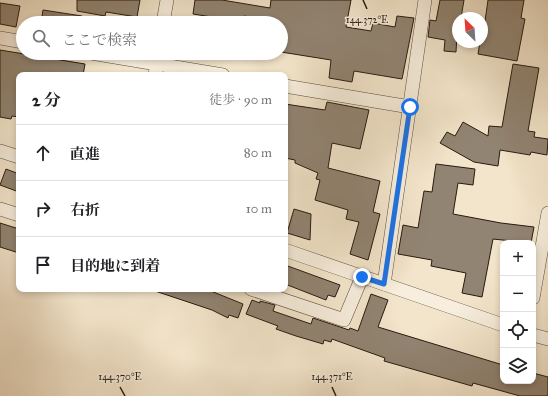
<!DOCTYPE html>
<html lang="ja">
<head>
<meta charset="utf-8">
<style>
	:root { --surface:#fff; --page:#f2f2f2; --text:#202124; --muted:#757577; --line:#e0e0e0 }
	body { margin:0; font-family:"IM FELL Great Primer","Noto Serif JP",serif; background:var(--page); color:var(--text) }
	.controls { position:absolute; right:12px; bottom:12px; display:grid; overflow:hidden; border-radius:8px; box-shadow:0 2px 6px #0003 }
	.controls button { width:36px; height:36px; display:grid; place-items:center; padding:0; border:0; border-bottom:1px solid var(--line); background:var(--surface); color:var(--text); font:20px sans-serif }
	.compass { position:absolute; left:452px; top:12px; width:36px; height:36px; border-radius:50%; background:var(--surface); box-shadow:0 2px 6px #0003; rotate:335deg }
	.stop { position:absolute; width:12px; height:12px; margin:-9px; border:3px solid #1a73e8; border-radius:50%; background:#fff }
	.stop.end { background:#1a73e8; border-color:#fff; box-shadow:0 1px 4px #0008 }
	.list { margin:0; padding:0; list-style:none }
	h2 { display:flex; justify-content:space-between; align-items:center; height:52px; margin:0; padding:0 16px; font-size:17px }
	h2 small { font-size:13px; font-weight:400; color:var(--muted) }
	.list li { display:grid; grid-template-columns:26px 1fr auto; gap:12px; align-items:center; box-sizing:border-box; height:56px; padding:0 16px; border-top:1px solid var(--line) }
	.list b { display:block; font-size:15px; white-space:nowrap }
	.list em { font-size:13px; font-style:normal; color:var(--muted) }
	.icon { flex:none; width:22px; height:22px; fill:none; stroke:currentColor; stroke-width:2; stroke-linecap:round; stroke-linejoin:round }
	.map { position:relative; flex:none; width:548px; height:396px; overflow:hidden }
	.search { position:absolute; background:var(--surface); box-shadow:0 2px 6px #0003; left:16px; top:16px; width:272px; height:44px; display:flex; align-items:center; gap:10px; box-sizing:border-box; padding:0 14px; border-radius:22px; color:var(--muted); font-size:15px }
	.panel { position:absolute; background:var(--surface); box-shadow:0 2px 6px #0003; left:16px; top:72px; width:272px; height:220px; border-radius:8px }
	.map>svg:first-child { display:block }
	.building { fill:#918472; stroke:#261b11 }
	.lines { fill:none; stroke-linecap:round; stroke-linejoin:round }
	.minor-casing { stroke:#594e40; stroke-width:14 }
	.minor { stroke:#f7eedd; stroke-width:13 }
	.route { stroke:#1a73e8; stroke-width:5 }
	.ticks { fill:none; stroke:#261b11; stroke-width:1.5 }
	.ticks-label { font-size:10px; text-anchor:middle; fill:#261b11; stroke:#f7eedd; stroke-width:3; stroke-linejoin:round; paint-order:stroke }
</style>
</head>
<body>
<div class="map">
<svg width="548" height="396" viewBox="0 0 548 396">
	<rect width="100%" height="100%" fill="#f3e5cb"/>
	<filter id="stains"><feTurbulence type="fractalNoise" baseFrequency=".005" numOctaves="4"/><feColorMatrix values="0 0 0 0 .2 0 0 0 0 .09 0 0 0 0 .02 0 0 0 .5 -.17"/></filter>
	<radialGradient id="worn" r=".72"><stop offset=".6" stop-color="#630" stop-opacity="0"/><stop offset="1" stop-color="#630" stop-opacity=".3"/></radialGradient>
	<g class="building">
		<polygon points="77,0 140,0 137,17 106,12 105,16 77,11"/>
		<polygon points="195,0 222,0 270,8 271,0 351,0 346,27 371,31 373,23 395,27 397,16 414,18 402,79 354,71 352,82 329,78 331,60 281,52 281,23 244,16 243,22 193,14"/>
		<polygon points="440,0 464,0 461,18 458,18 456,52 444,51 445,40 428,37 430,20 436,21"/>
		<polygon points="488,0 524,0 521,18 525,19 517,61 478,54 480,42 482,42"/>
		<polygon points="0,3 20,6 16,27 0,24"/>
		<polygon points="43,10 82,16 81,23 41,23"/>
		<polygon points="0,50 85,64 83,75 19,75 19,117 12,116 11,119 0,117"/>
		<polygon points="513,64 539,68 528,131 535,132 534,137 548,139 547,155 531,152 530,155 500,150 498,166 474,162 440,143 447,132 455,136 463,122 488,136 489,126 502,127"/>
		<polygon points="327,102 369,110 360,149 332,143 328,168 380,181 373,212 380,214 368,260 350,254 359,222 346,219 348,210 315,200 320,180 316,179 318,173 295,163 295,160 285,158 285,104 325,110"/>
		<polygon points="436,164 475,169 473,185 458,183 453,214 501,223 534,227 531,243 493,239 482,297 462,293 466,273 431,266 432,260 398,254 403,225 418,228 424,191 432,192"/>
		<polygon points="6,169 19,174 19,192 0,185"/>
		<polygon points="294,209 311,214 310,240 287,233"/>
		<polygon points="0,223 19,229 19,253 0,247"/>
		<polygon points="285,265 340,285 335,297 328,295 326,300 285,284"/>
		<polygon points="155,289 206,289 243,304 238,318 229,315 228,318 212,310 155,291"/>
		<polygon points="371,294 388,300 378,327 503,365 503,381 533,381 533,373 548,377 548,396 520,396 473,383 472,386 384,361 385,358 332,339 331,342 324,340 323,344 296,336 276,329 278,326 246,314 252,300 260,303 260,301 275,305 273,311 311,324 313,318 349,330 350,328 358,331"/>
	</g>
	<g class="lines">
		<g class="minor-casing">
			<g id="minor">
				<polyline points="163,23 167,0"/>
				<polyline points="0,38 23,42"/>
				<polyline points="91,53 223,75"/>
				<polyline points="155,75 159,53"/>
				<polyline points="285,86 410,107"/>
				<polyline points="0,151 19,157"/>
				<polyline points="0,209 19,215"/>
				<polyline points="285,250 503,325"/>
				<polyline points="384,284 425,0"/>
				<polyline points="251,289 344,320 362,277"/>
				<polyline points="533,298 548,213"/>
				<polyline points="533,335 548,339"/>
			</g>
		</g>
		<use href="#minor" class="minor"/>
	</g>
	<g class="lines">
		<polyline class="route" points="362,277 384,284 410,107"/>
	</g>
	<path class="ticks" d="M363 0 367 9M120 387 125 396M332 387 336 396"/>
	<g class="ticks-label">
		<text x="367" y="23">144.372°E</text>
		<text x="120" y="380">144.370°E</text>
		<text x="332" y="380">144.371°E</text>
	</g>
	<rect width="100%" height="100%" filter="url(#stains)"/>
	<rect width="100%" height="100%" fill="url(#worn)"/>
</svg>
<div class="controls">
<button>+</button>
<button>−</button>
<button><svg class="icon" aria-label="locate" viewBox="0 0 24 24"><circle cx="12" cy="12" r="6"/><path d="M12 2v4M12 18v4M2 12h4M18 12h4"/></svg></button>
<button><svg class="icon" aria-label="layers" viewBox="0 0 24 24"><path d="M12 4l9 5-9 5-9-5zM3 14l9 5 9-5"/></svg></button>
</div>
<svg class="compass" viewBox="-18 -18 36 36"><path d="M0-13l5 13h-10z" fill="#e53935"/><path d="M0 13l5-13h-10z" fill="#757577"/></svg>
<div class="stop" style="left:410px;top:107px"></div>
<div class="stop end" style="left:362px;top:277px"></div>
<div class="search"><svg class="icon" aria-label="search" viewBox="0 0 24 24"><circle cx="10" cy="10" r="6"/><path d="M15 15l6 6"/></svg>ここで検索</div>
<section class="panel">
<h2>2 分<small>徒歩 · 90 m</small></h2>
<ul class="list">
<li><svg class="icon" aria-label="ahead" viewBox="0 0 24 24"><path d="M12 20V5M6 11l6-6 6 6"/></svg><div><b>直進</b></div><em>80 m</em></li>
<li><svg class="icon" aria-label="right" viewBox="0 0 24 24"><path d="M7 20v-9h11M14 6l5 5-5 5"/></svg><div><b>右折</b></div><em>10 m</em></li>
<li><svg class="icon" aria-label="arrive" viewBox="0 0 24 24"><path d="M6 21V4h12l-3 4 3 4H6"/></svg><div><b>目的地に到着</b></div></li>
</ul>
</section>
</div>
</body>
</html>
